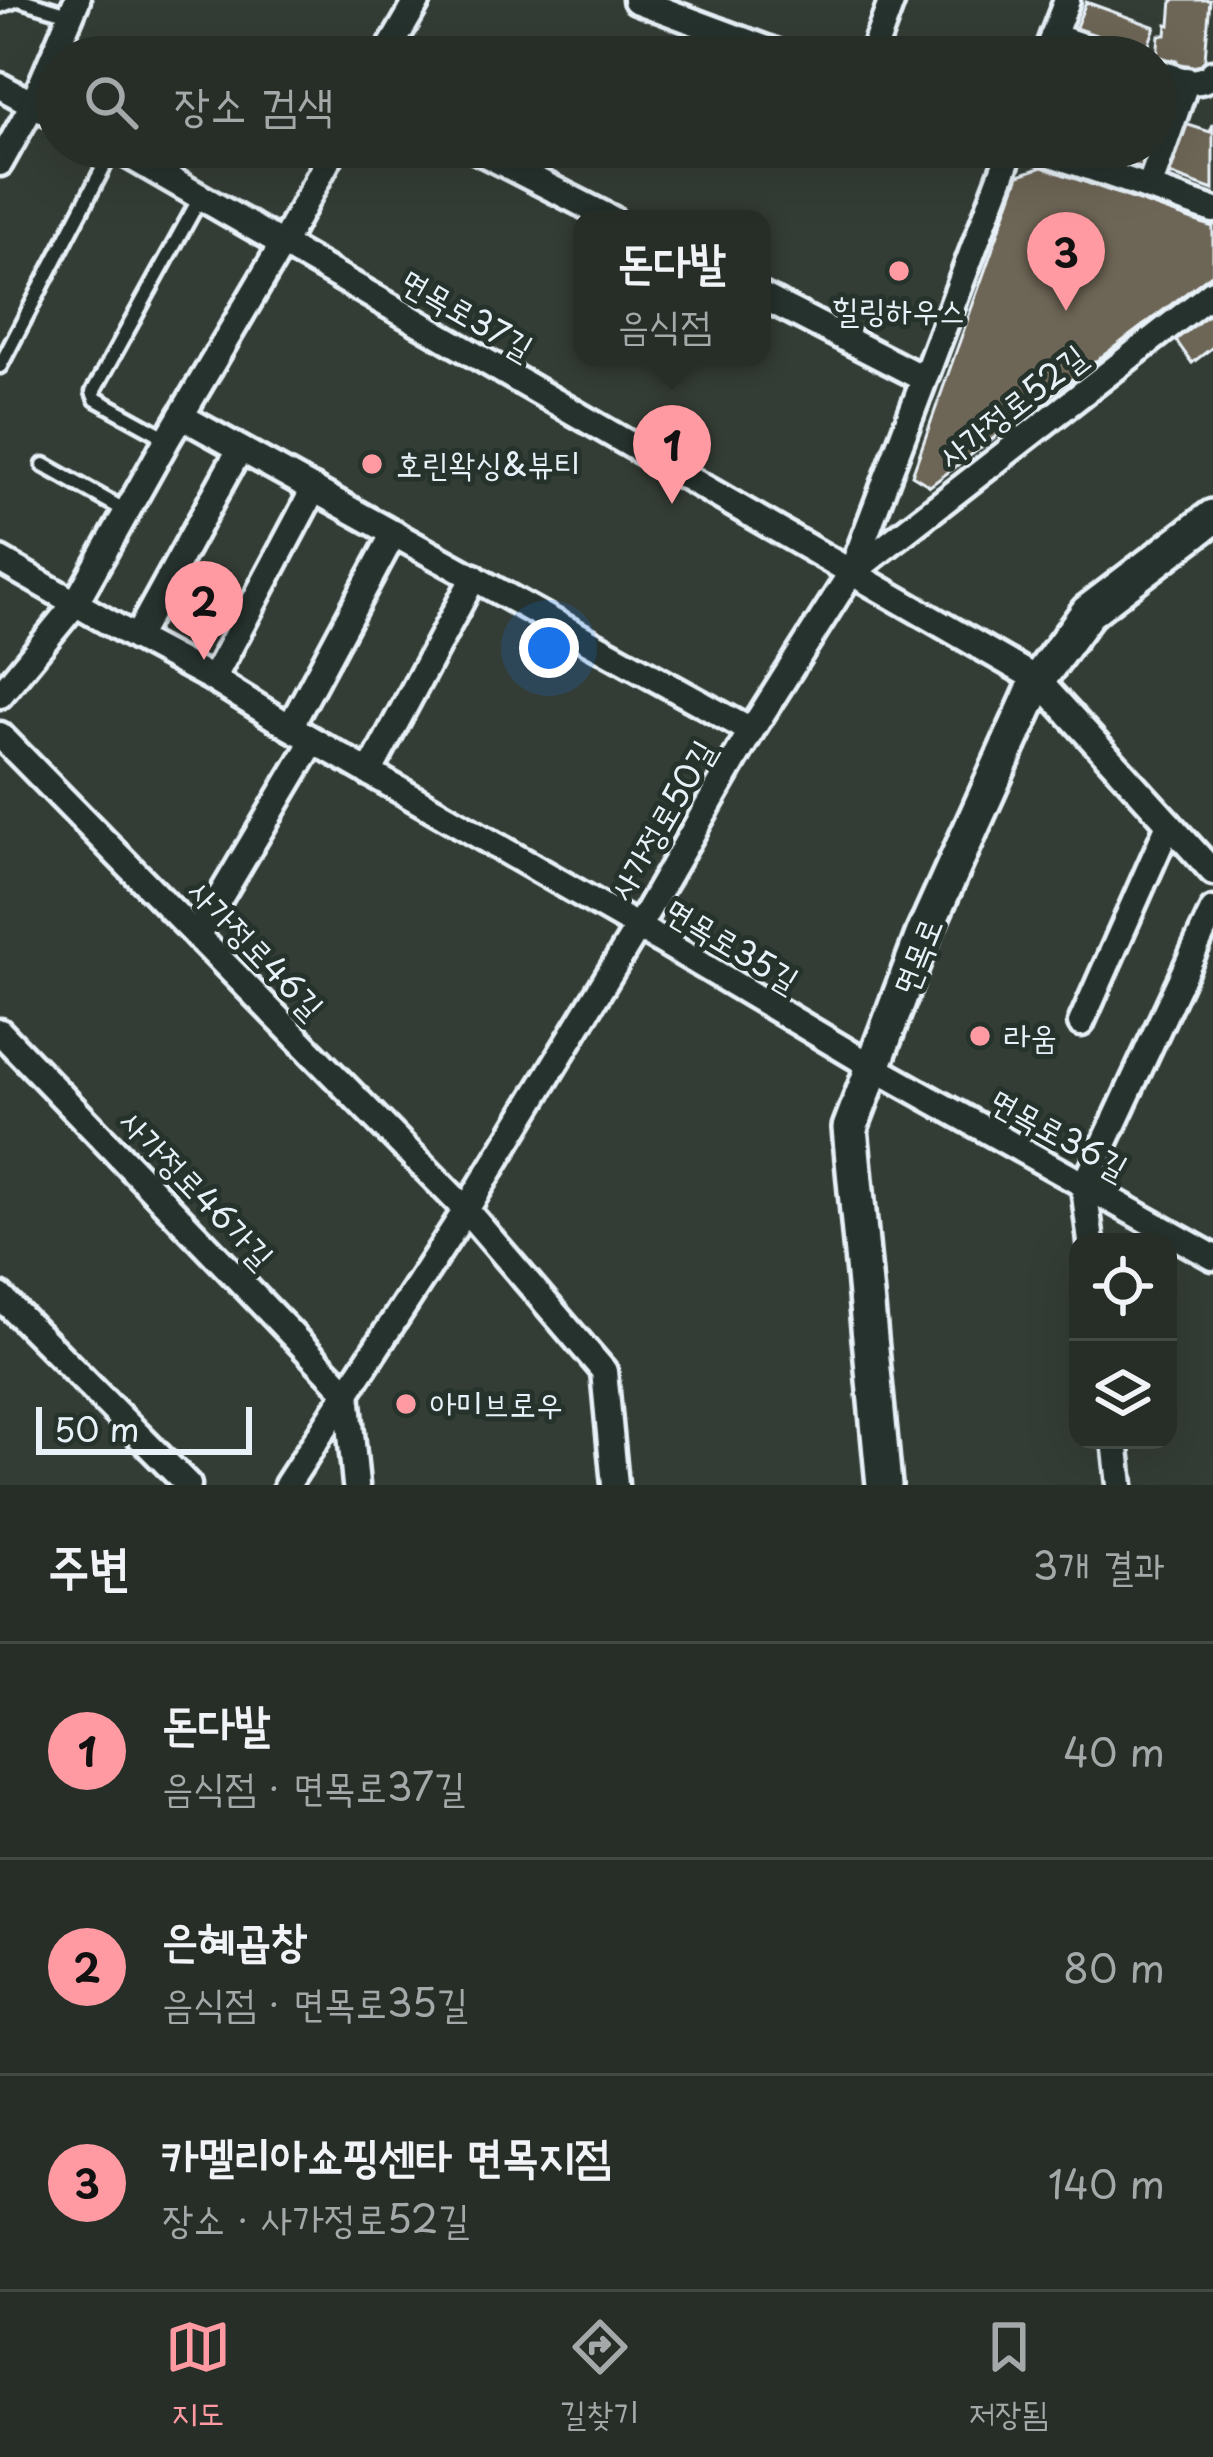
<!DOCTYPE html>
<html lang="ko">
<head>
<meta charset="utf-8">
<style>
	:root { --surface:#272e28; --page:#333a34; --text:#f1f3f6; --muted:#a4a8a8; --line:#434a45; --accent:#ff9aa2 }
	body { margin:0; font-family:"Playpen Sans","Poor Story",sans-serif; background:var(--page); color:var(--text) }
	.controls { position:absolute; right:36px; bottom:36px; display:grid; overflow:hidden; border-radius:24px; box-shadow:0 12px 48px #0002 }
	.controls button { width:108px; height:108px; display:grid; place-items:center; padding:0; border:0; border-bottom:3px solid var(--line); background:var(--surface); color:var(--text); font:60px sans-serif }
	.scale { position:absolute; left:36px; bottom:30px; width:216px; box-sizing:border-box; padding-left:12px; border:6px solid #e8f1f8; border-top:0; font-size:33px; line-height:42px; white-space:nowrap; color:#e8f1f8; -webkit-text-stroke:9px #26332d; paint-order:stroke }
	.you { position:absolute; left:549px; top:648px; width:42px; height:42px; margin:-30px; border:9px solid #fff; border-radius:50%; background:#1a73e8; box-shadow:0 0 0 18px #1a73e833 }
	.badge { display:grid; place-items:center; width:78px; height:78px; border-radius:50%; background:var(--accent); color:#111; font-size:39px; font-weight:700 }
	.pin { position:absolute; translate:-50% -99px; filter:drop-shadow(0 3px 6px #0008) }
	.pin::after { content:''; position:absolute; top:63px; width:42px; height:36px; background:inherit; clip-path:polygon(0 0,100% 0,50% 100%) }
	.popup { position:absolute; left:573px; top:210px; width:198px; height:156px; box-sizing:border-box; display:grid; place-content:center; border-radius:24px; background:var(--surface); filter:drop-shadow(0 3px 9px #0005); font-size:39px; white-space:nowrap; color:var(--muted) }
	.popup b { font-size:45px; color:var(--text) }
	.popup::after { content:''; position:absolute; left:50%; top:100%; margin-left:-24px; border:24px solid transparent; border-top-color:var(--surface) }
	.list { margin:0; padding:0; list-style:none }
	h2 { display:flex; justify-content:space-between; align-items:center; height:156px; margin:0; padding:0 48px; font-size:51px }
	h2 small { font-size:39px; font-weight:400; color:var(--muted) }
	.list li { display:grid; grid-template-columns:78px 1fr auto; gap:36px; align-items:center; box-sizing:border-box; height:216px; padding:0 48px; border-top:3px solid var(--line) }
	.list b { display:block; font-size:45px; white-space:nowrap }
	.list p { margin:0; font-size:39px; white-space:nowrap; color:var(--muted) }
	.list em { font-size:39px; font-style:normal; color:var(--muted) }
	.icon { flex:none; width:66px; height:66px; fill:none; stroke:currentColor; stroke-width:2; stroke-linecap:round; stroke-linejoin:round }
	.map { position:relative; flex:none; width:1213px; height:1485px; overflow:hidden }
	.search { position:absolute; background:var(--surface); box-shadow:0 12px 48px #0002; left:36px; right:36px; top:36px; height:132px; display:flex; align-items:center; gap:30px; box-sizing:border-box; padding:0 42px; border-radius:66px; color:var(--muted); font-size:45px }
	.sheet { height:804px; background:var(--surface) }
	nav { display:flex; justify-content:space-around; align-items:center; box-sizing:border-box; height:168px; border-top:3px solid var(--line); background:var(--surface); font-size:33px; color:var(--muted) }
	nav a { display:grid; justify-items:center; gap:6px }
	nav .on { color:var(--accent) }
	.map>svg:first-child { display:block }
	.building { fill:#6d6555; stroke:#e8f1f8; stroke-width:3 }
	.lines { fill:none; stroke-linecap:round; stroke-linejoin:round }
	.lane-casing { stroke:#e8f1f8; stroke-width:21 }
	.street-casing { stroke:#e8f1f8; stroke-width:33 }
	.secondary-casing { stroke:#e8f1f8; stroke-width:42 }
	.lane { stroke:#26332d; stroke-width:12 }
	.street { stroke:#26332d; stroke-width:24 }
	.secondary { stroke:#26332d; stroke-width:33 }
	.poi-dot { fill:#ff9aa2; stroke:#26332d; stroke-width:4.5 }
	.labels { text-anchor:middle; stroke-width:10; stroke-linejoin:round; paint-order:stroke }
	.poi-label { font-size:33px; fill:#e8f1f8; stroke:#26332d; text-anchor:start }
	.street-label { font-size:33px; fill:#e8f1f8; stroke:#26332d }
</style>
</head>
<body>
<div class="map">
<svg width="1213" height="1485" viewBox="0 0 1213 1485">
	<rect width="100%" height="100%" fill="#343d35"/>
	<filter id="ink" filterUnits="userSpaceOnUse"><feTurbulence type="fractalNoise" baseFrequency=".00833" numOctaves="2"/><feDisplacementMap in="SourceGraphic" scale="24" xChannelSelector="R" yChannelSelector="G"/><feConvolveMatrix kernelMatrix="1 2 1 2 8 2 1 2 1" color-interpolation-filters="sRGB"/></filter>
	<g filter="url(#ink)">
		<g class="building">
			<polygon points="1172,0 1210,0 1204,70 1177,67 1177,60 1157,58 1159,35 1166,35 1167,24 1170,25"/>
			<polygon points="1086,2 1155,27 1144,57 1074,32"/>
			<polygon points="1156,80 1173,87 1156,134"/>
			<polygon points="1182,123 1210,132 1213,124 1213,190 1164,172"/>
			<polygon points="1083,147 1151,147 1144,169"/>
			<polygon points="1042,167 1213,227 1213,273 930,486 912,475 1019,175"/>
			<polygon points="1213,307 1213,347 1192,363 1173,336"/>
		</g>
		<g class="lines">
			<g class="lane-casing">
				<g id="lane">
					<polyline points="22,0 72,15"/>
					<polyline points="0,6 16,0"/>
					<polyline points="0,366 114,147"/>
					<polyline points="167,438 96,399 93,392 200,198"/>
					<polyline points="44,465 126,511"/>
				</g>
			</g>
			<g class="street-casing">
				<g id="street">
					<polyline points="636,0 788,57"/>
					<polyline points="1053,36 1114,57"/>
					<polyline points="385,57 418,0"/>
					<polyline points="871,57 892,0"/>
					<polyline points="1045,57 1067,0"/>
					<path d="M1156 71C1174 77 1199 90 1213 73"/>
					<polyline points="0,86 57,117"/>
					<polyline points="114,147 1038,680 1213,872"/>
					<polyline points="471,147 612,219"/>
					<polyline points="1031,147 1213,210"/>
					<polyline points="0,163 33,104 77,0"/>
					<polyline points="1149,188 1187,80"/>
					<polyline points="762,296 924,379"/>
					<polyline points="181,416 751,731"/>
					<polyline points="0,560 136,638 213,679 290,727 638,927 873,1067 1213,1257"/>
					<polyline points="853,572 1213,292"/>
					<polyline points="136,638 240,449"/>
					<polyline points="213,679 314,489"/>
					<polyline points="0,695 75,604 168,438 282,245 335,147"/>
					<polyline points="290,727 394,533"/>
					<polyline points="0,735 466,1210 604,1371 615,1485"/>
					<polyline points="369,773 474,577"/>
					<polyline points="197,936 313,741"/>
					<polyline points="1081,1023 1169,824"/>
					<polyline points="0,1032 347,1392 356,1485"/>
					<polyline points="1091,1242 1084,1187 1213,910"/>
					<polyline points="0,1296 188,1485"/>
					<polyline points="1115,1440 1120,1485"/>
					<polyline points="287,1485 466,1210 638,927 751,731 851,573 1012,147"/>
				</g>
			</g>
			<g class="secondary-casing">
				<polyline id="secondary" points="884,1485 850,1128 923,935 1038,680 1088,612 1213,517"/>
			</g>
			<use href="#lane" class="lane"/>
			<use href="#street" class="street"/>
			<use href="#secondary" class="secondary"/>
		</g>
	</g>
	<g class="poi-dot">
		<circle cx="899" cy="271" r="12"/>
		<circle cx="372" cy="464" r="12"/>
		<circle cx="980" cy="1036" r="12"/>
		<circle cx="406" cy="1404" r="12"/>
	</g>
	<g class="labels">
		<g class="poi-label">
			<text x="899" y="322" text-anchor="middle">힐링하우스</text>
			<text x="396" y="476">호린왁싱&amp;뷰티</text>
			<text x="1004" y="1048">라움</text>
			<text x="430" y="1416">아미브로우</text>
		</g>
		<g class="street-label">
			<text transform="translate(467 314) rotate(30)" y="12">면목로37길</text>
			<text transform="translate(1012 406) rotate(-38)" y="12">사가정로52길</text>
			<text transform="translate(662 820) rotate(-60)" y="12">사가정로50길</text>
			<text transform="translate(732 945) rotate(31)" y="12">면목로35길</text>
			<text transform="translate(256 949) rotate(46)" y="12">사가정로46길</text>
			<text transform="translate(917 956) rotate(-68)" y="12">면목로</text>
			<text transform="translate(1059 1134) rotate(29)" y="12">면목로36길</text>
			<text transform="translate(197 1189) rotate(46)" y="12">사가정로46가길</text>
		</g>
	</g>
</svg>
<div class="controls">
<button><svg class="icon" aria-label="locate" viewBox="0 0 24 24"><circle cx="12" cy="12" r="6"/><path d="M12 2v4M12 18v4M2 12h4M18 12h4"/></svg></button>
<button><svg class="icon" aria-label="layers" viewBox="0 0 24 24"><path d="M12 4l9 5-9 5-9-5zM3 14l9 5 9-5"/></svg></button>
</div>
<div class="scale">50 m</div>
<div class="you"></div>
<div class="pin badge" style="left:672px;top:504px">1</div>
<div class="popup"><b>돈다발</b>음식점</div>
<div class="pin badge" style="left:204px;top:660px">2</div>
<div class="pin badge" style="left:1066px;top:311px">3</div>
<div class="search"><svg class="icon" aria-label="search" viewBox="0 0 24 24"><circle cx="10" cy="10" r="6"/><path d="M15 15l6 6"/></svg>장소 검색</div>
</div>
<section class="sheet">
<h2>주변<small>3개 결과</small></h2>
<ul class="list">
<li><span class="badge">1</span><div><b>돈다발</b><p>음식점 · 면목로37길</p></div><em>40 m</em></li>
<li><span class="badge">2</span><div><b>은혜곱창</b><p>음식점 · 면목로35길</p></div><em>80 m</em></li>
<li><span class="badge">3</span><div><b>카멜리아쇼핑센타 면목지점</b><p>장소 · 사가정로52길</p></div><em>140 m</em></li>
</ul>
</section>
<nav>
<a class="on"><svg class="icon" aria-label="map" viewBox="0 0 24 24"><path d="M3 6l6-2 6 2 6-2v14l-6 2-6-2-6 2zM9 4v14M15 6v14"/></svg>지도</a>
<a><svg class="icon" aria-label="directions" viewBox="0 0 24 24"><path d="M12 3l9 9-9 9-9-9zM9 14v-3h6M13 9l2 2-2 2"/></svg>길찾기</a>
<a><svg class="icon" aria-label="saved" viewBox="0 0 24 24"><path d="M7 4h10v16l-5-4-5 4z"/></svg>저장됨</a>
</nav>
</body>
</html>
